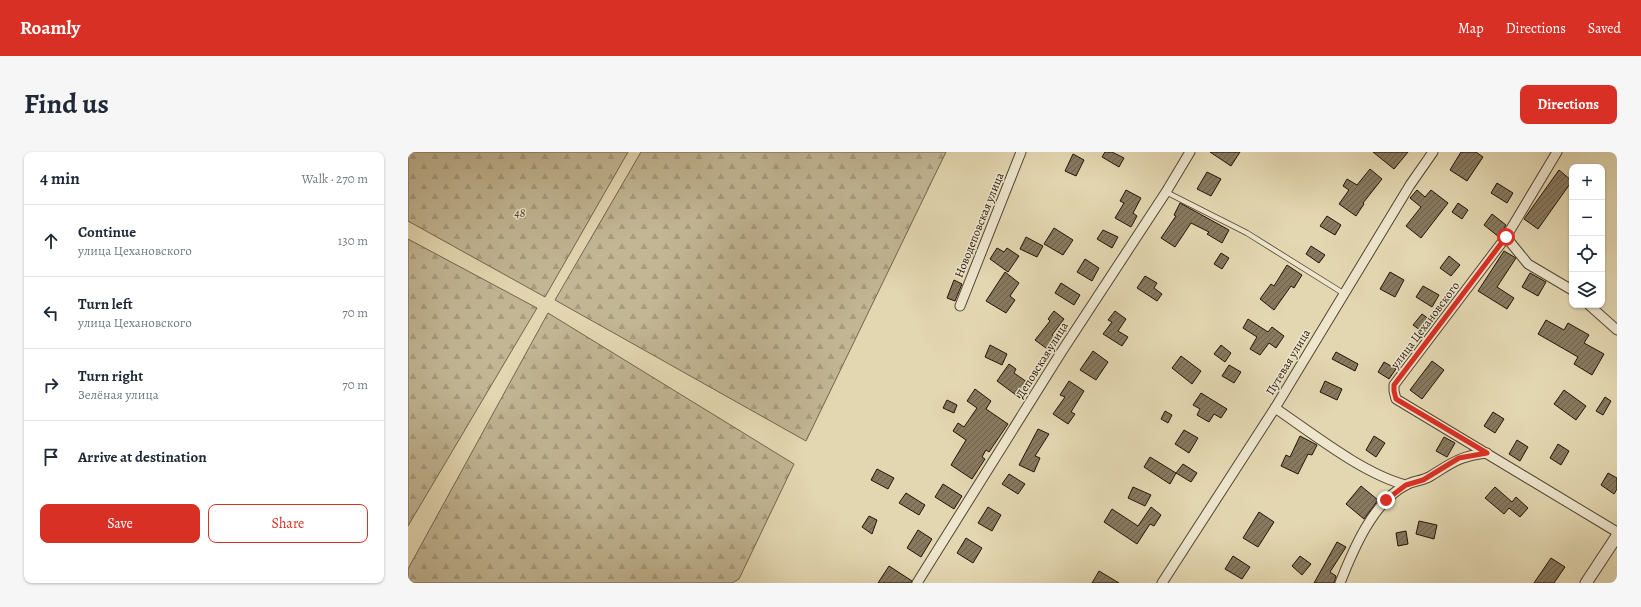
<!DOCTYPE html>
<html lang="en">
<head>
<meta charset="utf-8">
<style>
	:root { --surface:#fff; --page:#f6f6f7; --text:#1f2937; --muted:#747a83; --line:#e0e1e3; --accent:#d93025 }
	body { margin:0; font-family:Alegreya,serif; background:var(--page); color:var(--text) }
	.controls { position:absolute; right:12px; top:12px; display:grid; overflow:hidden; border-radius:8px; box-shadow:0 1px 3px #0004 }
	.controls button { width:36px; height:36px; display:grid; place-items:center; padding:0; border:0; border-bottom:1px solid var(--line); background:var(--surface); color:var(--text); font:20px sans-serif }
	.stop { position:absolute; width:12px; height:12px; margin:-9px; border:3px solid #d93025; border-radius:50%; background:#fff }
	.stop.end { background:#d93025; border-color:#fff; box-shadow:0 1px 4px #0008 }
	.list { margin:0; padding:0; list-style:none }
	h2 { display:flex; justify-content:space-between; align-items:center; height:52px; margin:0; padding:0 16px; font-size:17px }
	h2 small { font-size:13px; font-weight:400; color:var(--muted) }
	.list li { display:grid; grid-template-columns:26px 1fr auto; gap:12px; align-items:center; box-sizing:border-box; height:72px; padding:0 16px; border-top:1px solid var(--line) }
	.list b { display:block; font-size:15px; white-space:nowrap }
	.list p { margin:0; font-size:13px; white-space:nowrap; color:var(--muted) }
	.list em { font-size:13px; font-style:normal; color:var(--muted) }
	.actions { display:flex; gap:8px; padding:12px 16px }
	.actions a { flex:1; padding:9px 0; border:1px solid var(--accent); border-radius:8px; text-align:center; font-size:14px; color:var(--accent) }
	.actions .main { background:var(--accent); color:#fff }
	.icon { flex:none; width:22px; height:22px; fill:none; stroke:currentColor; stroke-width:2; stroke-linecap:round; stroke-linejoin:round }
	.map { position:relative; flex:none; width:1209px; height:431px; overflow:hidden; border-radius:8px }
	header { display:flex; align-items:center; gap:24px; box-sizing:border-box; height:56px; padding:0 20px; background:var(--accent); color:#fff }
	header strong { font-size:19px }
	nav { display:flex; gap:22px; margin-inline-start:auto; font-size:14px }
	.intro { display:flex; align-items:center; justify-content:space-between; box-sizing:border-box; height:96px; padding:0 24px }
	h1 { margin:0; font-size:28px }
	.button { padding:10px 18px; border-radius:8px; background:var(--accent); color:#fff; font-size:14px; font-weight:700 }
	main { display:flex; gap:24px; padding:0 24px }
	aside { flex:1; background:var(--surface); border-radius:8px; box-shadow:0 1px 3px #0004 }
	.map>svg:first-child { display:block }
	.forest { fill:url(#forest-firs); stroke:#72654e }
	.building { fill:url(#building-hatch); stroke:#231407 }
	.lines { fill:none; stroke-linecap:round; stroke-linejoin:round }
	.service-casing { stroke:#534532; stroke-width:6 }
	.minor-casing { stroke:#534532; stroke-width:11 }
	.tertiary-casing { stroke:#534532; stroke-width:13 }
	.service { stroke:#ede5cc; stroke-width:4.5 }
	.minor { stroke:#ede5cc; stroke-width:9 }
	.tertiary { stroke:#ede5cc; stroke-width:11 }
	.route { stroke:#d93025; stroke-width:5 }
	.labels { text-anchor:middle; stroke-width:3; stroke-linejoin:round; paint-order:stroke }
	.park-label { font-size:12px; font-style:italic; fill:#5b4d38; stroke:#ede5cc }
	.street-label { font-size:12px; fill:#231407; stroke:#ede5cc }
</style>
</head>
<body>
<header>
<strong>Roamly</strong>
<nav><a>Map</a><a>Directions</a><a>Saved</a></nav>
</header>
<div class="intro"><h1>Find us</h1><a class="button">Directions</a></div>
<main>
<aside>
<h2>4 min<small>Walk · 270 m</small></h2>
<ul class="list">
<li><svg class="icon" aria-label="ahead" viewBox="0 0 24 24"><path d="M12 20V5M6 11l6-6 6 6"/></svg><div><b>Continue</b><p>улица Цехановского</p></div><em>130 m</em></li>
<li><svg class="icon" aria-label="left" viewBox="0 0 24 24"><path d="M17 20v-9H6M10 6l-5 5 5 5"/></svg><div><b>Turn left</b><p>улица Цехановского</p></div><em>70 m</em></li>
<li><svg class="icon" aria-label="right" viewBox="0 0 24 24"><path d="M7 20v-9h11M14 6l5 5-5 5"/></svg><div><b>Turn right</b><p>Зелёная улица</p></div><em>70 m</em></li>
<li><svg class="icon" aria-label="arrive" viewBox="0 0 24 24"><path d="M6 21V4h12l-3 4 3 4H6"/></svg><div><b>Arrive at destination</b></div></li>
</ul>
<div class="actions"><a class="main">Save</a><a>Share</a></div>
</aside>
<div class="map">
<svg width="1209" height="431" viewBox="0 0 1209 431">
	<defs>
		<pattern id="forest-firs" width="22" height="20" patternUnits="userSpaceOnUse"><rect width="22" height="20" fill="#c2b694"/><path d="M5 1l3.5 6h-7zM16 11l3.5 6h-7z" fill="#a69c7e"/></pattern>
		<pattern id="building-hatch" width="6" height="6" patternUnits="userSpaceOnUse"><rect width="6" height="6" fill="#87795f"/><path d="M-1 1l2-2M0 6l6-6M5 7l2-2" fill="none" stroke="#6e624c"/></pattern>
	</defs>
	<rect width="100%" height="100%" fill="#e3d7b1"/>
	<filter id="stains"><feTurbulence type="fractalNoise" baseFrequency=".005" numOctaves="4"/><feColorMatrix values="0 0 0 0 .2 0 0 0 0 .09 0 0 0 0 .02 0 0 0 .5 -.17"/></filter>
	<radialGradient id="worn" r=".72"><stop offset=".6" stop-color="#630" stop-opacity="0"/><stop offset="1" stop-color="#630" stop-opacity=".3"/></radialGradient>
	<g class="forest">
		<polygon points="0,0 220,0 137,145 0,69"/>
		<polygon points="233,0 538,0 398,289 147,148"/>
		<polygon points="0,87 129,156 0,374"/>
		<polygon points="140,161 386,312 331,427 324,431 0,431 0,417"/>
	</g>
	<g class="building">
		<polygon points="697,0 704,0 716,6 711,15 694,5"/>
		<polygon points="802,0 832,0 823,14"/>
		<polygon points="965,0 1000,0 986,17"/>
		<polygon points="1053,0 1068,0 1075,5 1059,29 1042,18"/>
		<polygon points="665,2 676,8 668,24 657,19"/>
		<polygon points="962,17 974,27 955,51 956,52 948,64 931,52 941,38 935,34 939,27 949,33"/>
		<polygon points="1151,18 1164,29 1130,77 1116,67"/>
		<polygon points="799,20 813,27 803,44 789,37"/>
		<polygon points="1089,31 1105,41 1099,51 1083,41"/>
		<polygon points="718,38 733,46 725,61 729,64 723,75 707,66 716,51 712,49"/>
		<polygon points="1009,38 1017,45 1023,38 1040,51 1013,86 998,74 1013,55 1002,46"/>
		<polygon points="772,51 821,78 814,91 799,82 801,80 783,71 767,95 753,86 768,64 766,63"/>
		<polygon points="1050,51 1060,58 1054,67 1044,60"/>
		<polygon points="1084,62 1098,73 1091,85 1076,73"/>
		<polygon points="919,64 933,73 927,83 912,74"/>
		<polygon points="646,76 665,88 655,103 636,92"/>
		<polygon points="695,78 710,85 704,96 689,87"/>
		<polygon points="618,85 635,94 629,105 612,97"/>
		<polygon points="903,94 917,103 911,111 898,102"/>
		<polygon points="589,96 596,100 599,96 611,104 600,120 582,107"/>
		<polygon points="1096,99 1108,106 1089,135 1106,146 1099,157 1070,139"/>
		<polygon points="813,101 821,106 814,117 806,112"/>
		<polygon points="1041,104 1052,113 1043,124 1032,116"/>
		<polygon points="677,107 691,116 684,129 669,120"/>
		<polygon points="879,113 894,123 886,136 883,134 866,158 852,147 863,132 866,134"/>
		<polygon points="597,120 611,131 602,144 607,148 598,161 578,149"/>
		<polygon points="982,120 996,128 987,145 972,137"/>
		<polygon points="1122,121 1138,130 1130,144 1114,135"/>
		<polygon points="737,124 749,131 746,136 754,142 749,149 729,136"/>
		<polygon points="546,128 554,132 547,149 539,146"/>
		<polygon points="653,131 672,143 666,153 647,141"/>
		<polygon points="1015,134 1031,143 1024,155 1008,145"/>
		<polygon points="646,159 656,167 644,183 650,188 642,199 627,188 642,169 640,167"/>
		<polygon points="707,159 718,167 710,179 720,185 714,194 695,182 704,170 700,168"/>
		<polygon points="1014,162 1025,170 1016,181 1005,173"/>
		<polygon points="840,167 860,180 864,175 876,184 868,196 861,191 852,203 842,197 849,185 835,176"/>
		<polygon points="1138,168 1156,178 1160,171 1181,183 1176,191 1196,202 1184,223 1166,212 1170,205 1130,182"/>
		<polygon points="582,193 599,202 594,213 577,205"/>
		<polygon points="813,193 823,201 817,210 806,202"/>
		<polygon points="685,199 700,210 688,228 672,218"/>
		<polygon points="928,200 950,212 947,219 924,207"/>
		<polygon points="773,204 793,219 784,232 764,216"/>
		<polygon points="1024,209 1036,218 1014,247 1002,238"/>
		<polygon points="976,210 988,217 981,227 970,220"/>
		<polygon points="601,212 608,217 606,221 622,232 612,246 589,229"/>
		<polygon points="821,213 833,220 826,231 814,224"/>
		<polygon points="661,229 676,239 663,260 667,262 660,272 645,262 657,245 652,243"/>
		<polygon points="917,229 934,237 929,248 912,240"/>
		<polygon points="567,237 583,249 578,257 600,272 581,300 578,298 574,305 577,307 564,327 543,313 558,288 545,279 550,271 556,275 569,256 559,249"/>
		<polygon points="1156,238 1178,254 1168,268 1146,252"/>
		<polygon points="793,241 819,257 813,266 806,262 801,270 789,263 792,257 785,253"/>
		<polygon points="1197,245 1203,249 1195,263 1188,259"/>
		<polygon points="539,248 549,253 546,261 535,256"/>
		<polygon points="757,259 764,263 760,271 753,267"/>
		<polygon points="1085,260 1096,267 1087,281 1076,274"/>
		<polygon points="630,277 641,282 627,304 632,306 626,320 611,313"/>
		<polygon points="776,278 790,286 781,301 767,292"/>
		<polygon points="892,284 909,293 904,303 900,302 890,322 873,314 878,303 882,305"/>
		<polygon points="966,284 977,291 968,305 958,298"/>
		<polygon points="1036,285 1047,291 1039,305 1028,299"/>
		<polygon points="1109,288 1120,295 1112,309 1101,302"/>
		<polygon points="1150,292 1161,299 1153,313 1142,306"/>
		<polygon points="742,305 768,321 762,332 736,315"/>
		<polygon points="775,312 789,321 783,330 768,321"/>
		<polygon points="469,317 486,326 480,337 463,328"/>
		<polygon points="1200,321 1209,326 1209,337 1206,342 1193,333"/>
		<polygon points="601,322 617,332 610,342 594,332"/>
		<polygon points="535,332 554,344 546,357 527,345"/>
		<polygon points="953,334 970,348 956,367 938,352"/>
		<polygon points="725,335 743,343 737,354 720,346"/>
		<polygon points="1087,335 1104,350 1108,345 1120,356 1112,365 1101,356 1096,362 1077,346"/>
		<polygon points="498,341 517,353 511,363 491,351"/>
		<polygon points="580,355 593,363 584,379 570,371"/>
		<polygon points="743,355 753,363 746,374 742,372 729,392 696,370 704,357 730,374"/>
		<polygon points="851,360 866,370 850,395 835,386"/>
		<polygon points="461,364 469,368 464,382 454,375"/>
		<polygon points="1011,369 1029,373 1026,387 1008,382"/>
		<polygon points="510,378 524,387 513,405 499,396"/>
		<polygon points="998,379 1000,392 990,394 988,381"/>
		<polygon points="558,386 574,396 565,411 549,401"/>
		<polygon points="929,390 938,395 922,420 928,424 926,431 906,431"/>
		<polygon points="825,404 842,415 834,427 817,417"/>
		<polygon points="892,404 903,412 894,423 884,414"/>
		<polygon points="1143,406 1157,415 1146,431 1126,431"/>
		<polygon points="481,414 504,429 503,431 470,431"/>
		<polygon points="691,419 711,431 684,431"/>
	</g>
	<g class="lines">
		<g class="service-casing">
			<polyline id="service" points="758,40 839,81 935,141"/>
		</g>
		<g class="minor-casing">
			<g id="minor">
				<polyline points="1149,0 1098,85 986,233 986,239 988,247 1209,380"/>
				<polyline points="1098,85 1120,112 1164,138"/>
				<polyline points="1181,153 1209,178"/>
				<polyline points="552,154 613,0"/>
				<path d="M867 256C904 281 955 322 998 333"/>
				<polyline points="509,431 654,199 758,40 782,0"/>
				<polyline points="754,431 867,256 1002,33 1025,0"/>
				<path d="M932 431C945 398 965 350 998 333 1005 329 1013 329 1021 325 1044 311 1051 304 1079 301"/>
			</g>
		</g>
		<g class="tertiary-casing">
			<polyline id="tertiary" points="1178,431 1209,384"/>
		</g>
		<use href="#service" class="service"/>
		<use href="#minor" class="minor"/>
		<use href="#tertiary" class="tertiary"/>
	</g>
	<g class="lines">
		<polyline class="route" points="978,348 998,333 1015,328 1051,306 1079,301 988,247 986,239 986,233 1098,85"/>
	</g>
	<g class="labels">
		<g class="park-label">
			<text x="112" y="65">48</text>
		</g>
		<g class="street-label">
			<text transform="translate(571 73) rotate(-68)" y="4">Новодеповская улица</text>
			<text transform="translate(1017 173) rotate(-53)" y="4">улица Цехановского</text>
			<text transform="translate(634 208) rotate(-58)" y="4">Деповская улица</text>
			<text transform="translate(880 210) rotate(-59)" y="4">Путевая улица</text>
		</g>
	</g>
	<rect width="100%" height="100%" filter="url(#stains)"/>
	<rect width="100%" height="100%" fill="url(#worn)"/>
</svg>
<div class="controls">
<button>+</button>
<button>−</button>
<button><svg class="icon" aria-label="locate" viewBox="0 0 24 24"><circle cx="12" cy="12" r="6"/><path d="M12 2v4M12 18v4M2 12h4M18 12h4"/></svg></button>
<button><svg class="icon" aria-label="layers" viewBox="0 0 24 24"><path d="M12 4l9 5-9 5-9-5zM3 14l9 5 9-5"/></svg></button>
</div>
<div class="stop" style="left:1098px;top:85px"></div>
<div class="stop end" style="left:978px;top:348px"></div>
</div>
</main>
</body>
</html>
